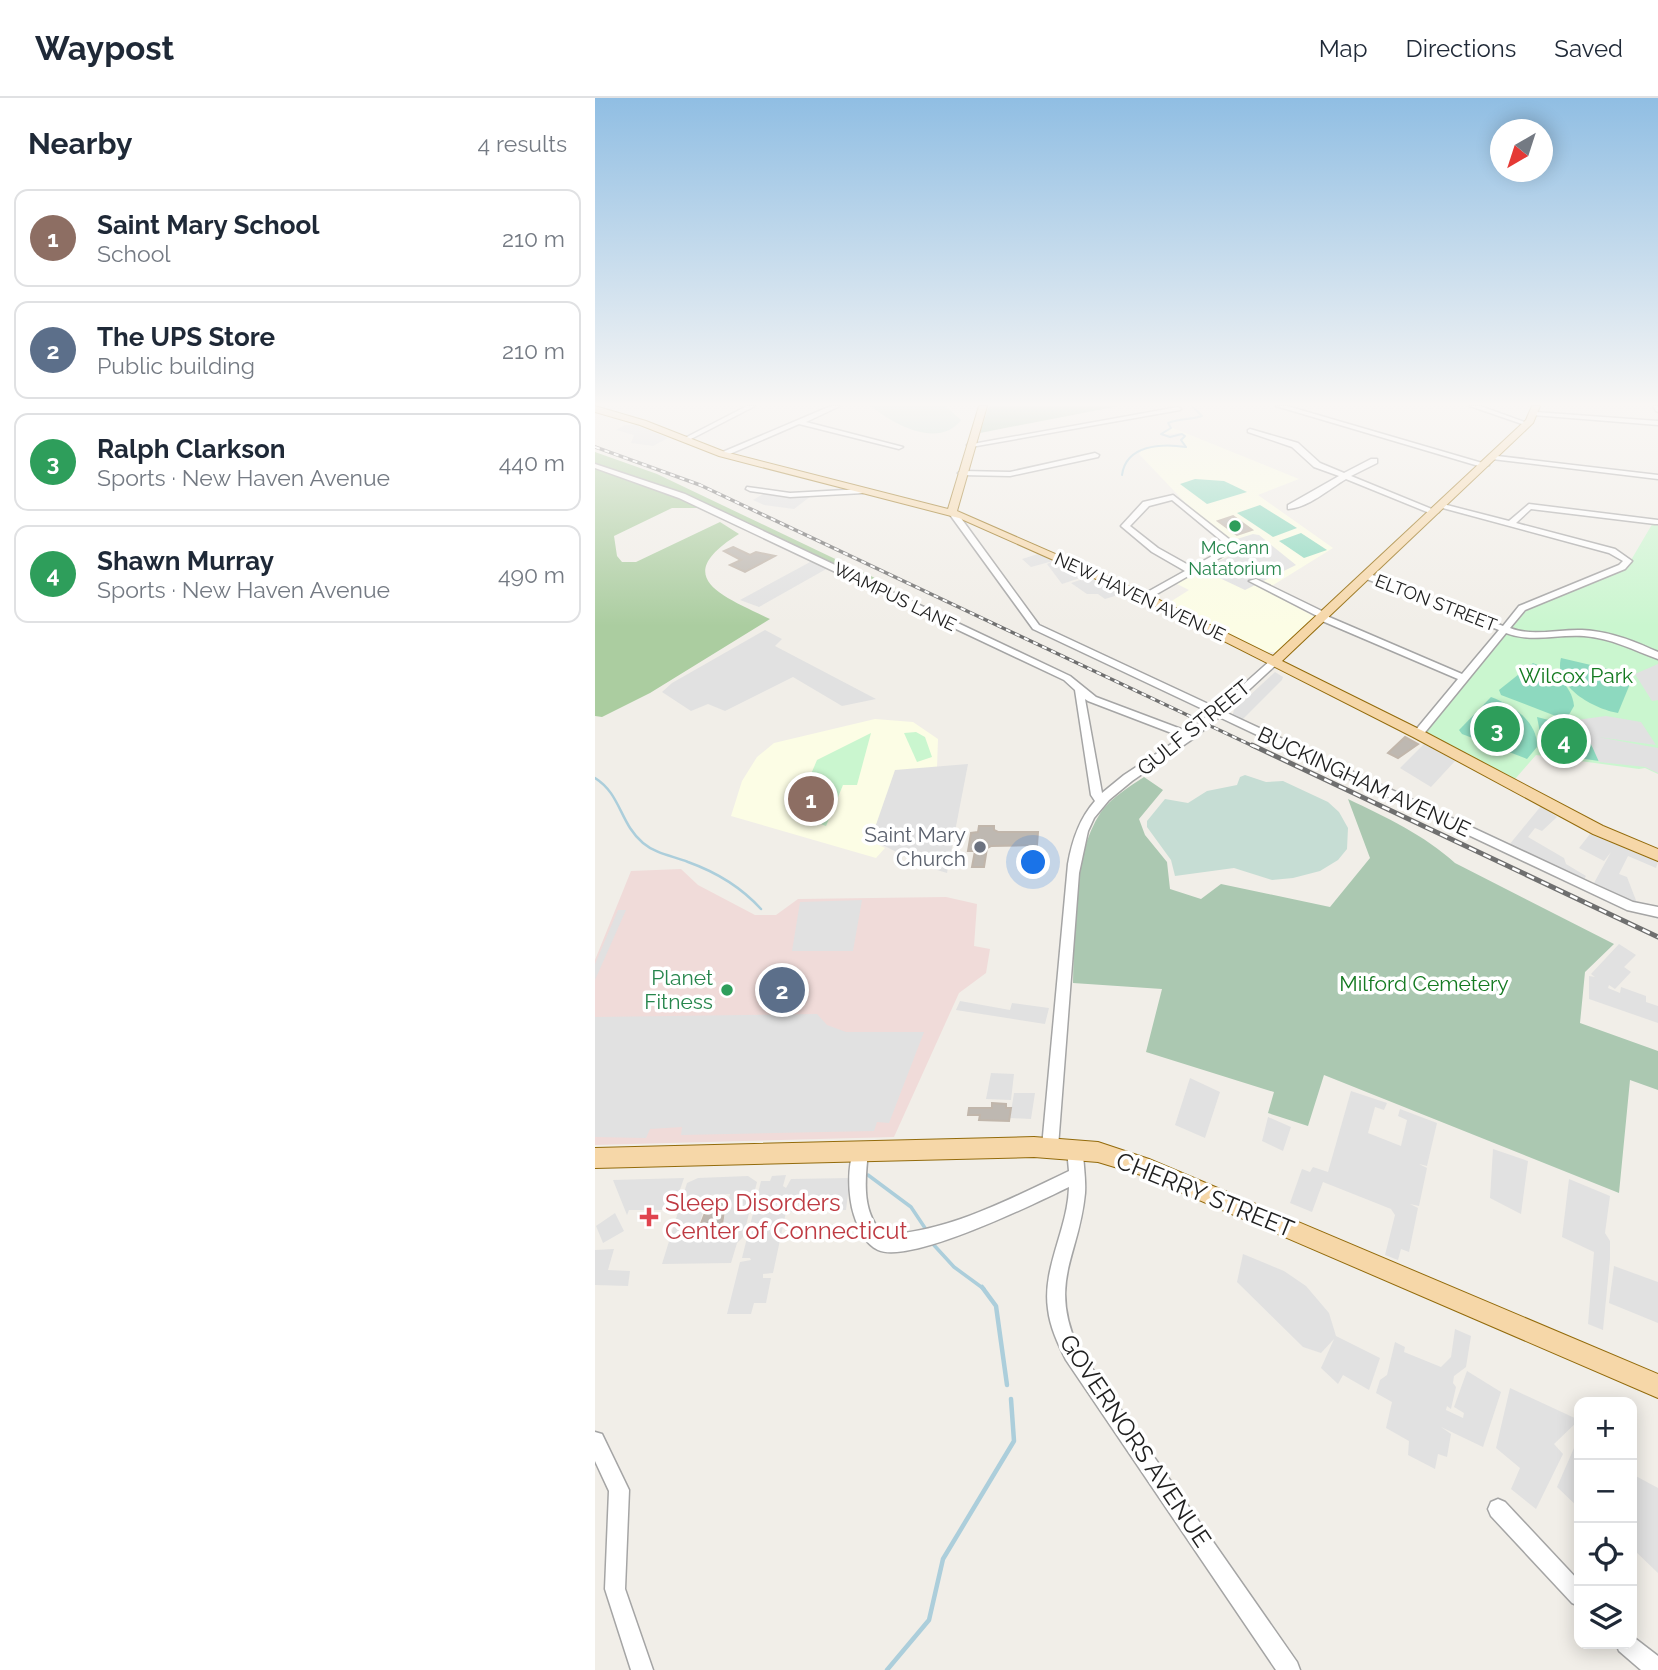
<!DOCTYPE html>
<html lang="en">
<head>
<meta charset="utf-8">
<style>
	:root { --surface:#fff; --page:#f2f2f3; --text:#1f2937; --muted:#747a83; --line:#e0e1e3; --accent:#0b8043 }
	body { margin:0; font-family:Raleway,sans-serif; background:var(--page); color:var(--text) }
	.controls { position:absolute; right:21px; bottom:21px; display:grid; overflow:hidden; border-radius:14px; box-shadow:0 4px 18px #0003 }
	.controls button { width:63px; height:63px; display:grid; place-items:center; padding:0; border:0; border-bottom:2px solid var(--line); background:var(--surface); color:var(--text); font:35px sans-serif }
	.compass { position:absolute; left:895px; top:21px; width:63px; height:63px; border-radius:50%; background:var(--surface); box-shadow:0 4px 18px #0003; rotate:219deg }
	.you { position:absolute; left:439px; top:765px; width:24px; height:24px; margin:-18px; border:5px solid #fff; border-radius:50%; background:#1a73e8; box-shadow:0 0 0 10px #1a73e833 }
	.badge { display:grid; place-items:center; width:46px; height:46px; border-radius:50%; background:var(--accent); color:#fff; font-size:23px; font-weight:700 }
	.pin { position:absolute; translate:-50% -50%; border:4px solid #fff; box-shadow:0 2px 7px #0006 }
	.list { margin:0; padding:0; list-style:none }
	h2 { display:flex; justify-content:space-between; align-items:center; height:91px; margin:0; padding:0 28px; font-size:30px }
	h2 small { font-size:23px; font-weight:400; color:var(--muted) }
	.list li { display:grid; grid-template-columns:46px 1fr auto; gap:21px; align-items:center; box-sizing:border-box; height:98px; margin:0 14px 14px; padding:0 14px; border:2px solid var(--line); border-radius:14px }
	.list b { display:block; font-size:26px; white-space:nowrap }
	.list p { margin:0; font-size:23px; white-space:nowrap; color:var(--muted) }
	.list em { font-size:23px; font-style:normal; color:var(--muted) }
	.icon { flex:none; width:38px; height:38px; fill:none; stroke:currentColor; stroke-width:2; stroke-linecap:round; stroke-linejoin:round }
	.map { position:relative; flex:none; width:1063px; height:1572px; overflow:hidden }
	header { display:flex; align-items:center; gap:42px; box-sizing:border-box; height:98px; padding:0 35px; background:var(--surface); border-bottom:2px solid var(--line) }
	header strong { font-size:33px }
	nav { display:flex; gap:38px; margin-inline-start:auto; font-size:24px }
	main { display:flex }
	aside { flex:1; background:var(--surface) }
	.map>svg:first-child { display:block }
	.commercial { fill:#f0dbd9 }
	.education { fill:#fcfde5 }
	.forest { fill:#abcda0 }
	.wetland { fill:#c6ddd4 }
	.cemetery { fill:#abc8b1 }
	.park { fill:#caf6cf }
	.pitch { fill:#8dd9bf }
	.parking { fill:#e1e1e1; fill-rule:evenodd }
	.lines { fill:none; stroke-linecap:round; stroke-linejoin:round }
	.stream-far3 { stroke:#accedb; stroke-width:2 }
	.stream-far2 { stroke:#accedb; stroke-width:2.5 }
	.stream-far1 { stroke:#accedb; stroke-width:3.5 }
	.stream { stroke:#accedb; stroke-width:4.5 }
	.building { fill:#beb8b1; stroke:#c1b6ab; stroke-width:2 }
	.minor-casing { stroke:#a5a5a5; stroke-width:3 }
	.major-casing { stroke:#936b0b; stroke-width:2 }
	.minor { fill:#fff; fill-rule:evenodd }
	.major { fill:#f6d7a8; fill-rule:evenodd }
	.rail-far1-casing { stroke:#6f6f6f; stroke-width:3.5 }
	.rail-casing { stroke:#6f6f6f; stroke-width:5 }
	.rail-far1 { stroke:#fff; stroke-width:2; stroke-dasharray:5; stroke-linecap:butt }
	.rail { stroke:#fff; stroke-width:2.5; stroke-dasharray:8; stroke-linecap:butt }
	.leisure-dot { fill:#2e9e5b; stroke:#fff; stroke-width:2.5 }
	.worship-dot { fill:#6b7280; stroke:#fff; stroke-width:2.5 }
	.health-dot { fill:#e0444e; stroke:#fff; stroke-width:2.5 }
	.labels { text-anchor:middle; stroke-width:7; stroke-linejoin:round; paint-order:stroke }
	.far-leisure-label { font-size:18px; fill:#27864d; stroke:#fff }
	.far-street-label { font-size:18px; fill:#212121; stroke:#fff }
	.park-label { font-size:21px; fill:#147a21; stroke:#fff }
	.street-label { font-size:21px; fill:#212121; stroke:#fff }
	.worship-label { font-size:21px; fill:#5b616d; stroke:#fff; text-anchor:end }
	.leisure-label { font-size:21px; fill:#27864d; stroke:#fff; text-anchor:end }
	.near-street-label { font-size:24px; fill:#212121; stroke:#fff }
	.near-health-label { font-size:24px; fill:#be3a42; stroke:#fff; text-anchor:start }
</style>
</head>
<body>
<header>
<strong>Waypost</strong>
<nav><a>Map</a><a>Directions</a><a>Saved</a></nav>
</header>
<main>
<aside>
<h2>Nearby<small>4 results</small></h2>
<ul class="list">
<li><span class="badge" style="background:#8d6e63">1</span><div><b>Saint Mary School</b><p>School</p></div><em>210 m</em></li>
<li><span class="badge" style="background:#5c6f8a">2</span><div><b>The UPS Store</b><p>Public building</p></div><em>210 m</em></li>
<li><span class="badge" style="background:#2e9e5b">3</span><div><b>Ralph Clarkson</b><p>Sports · New Haven Avenue</p></div><em>440 m</em></li>
<li><span class="badge" style="background:#2e9e5b">4</span><div><b>Shawn Murray</b><p>Sports · New Haven Avenue</p></div><em>490 m</em></li>
</ul>
</aside>
<div class="map">
<svg width="1063" height="1572" viewBox="0 0 1063 1572">
	<rect width="100%" height="100%" fill="#f1eee8"/>
	<polygon class="commercial" points="86,771 103,787 160,817 181,817 203,801 351,799 382,806 379,848 395,851 391,875 364,895 299,1039 0,1047 0,862 36,773"/>
	<g class="education">
		<polygon points="578,330 704,381 663,397 738,450 670,492 720,519 682,554 672,554 572,506 594,492 580,485 647,449 602,417 544,356 548,350 566,346 592,349 587,342 590,338 586,335 568,336"/>
		<polygon points="280,621 318,624 343,641 342,670 327,671 282,746 290,750 281,760 136,718 147,683 162,659 179,645"/>
	</g>
	<path class="forest" d="M0 354 62 376 301 490 290 493 112 410H77L19 438 22 458 27 464H41L125 424 144 436C74 479 127 498 175 521L55 595 7 619 0 618Z"/>
	<g class="wetland">
		<path d="M276 308H350L366 322C344 351 299 327 276 308Z"/>
		<polygon points="650,677 671,684 688,683 733,704 744,714 753,730 752,751 743,762 725,773 698,780 677,782 639,770 580,778 576,762 552,729 552,723 570,701 593,705 612,693 642,687 645,679"/>
	</g>
	<g class="cemetery">
		<polygon points="394,308 524,308 385,335"/>
		<path d="M549 679 568 692 544 721 550 737 572 764 575 791 606 801 626 786 735 809 775 760 753 701C791 719 829 737 860 765L1019 846 990 874 985 925 1063 953V992L1035 982 1024 1095 729 977 713 1028 673 1015 679 994 551 954 567 891 478 885C480 832 475 761 506 714 517 699 534 689 549 679Z"/>
	</g>
	<g class="park">
		<polygon points="1059,423 1063,424 1063,676 1050,670 1044,671 941,657 920,681 831,634 931,513 1032,469"/>
		<polygon points="321,634 330,639 337,659 322,664 309,635"/>
		<polygon points="276,635 262,687 248,687 231,728 199,716 222,662"/>
	</g>
	<g class="pitch">
		<polygon points="600,381 629,383 652,394 612,406 585,386"/>
		<polygon points="665,407 702,430 678,439 642,415"/>
		<polygon points="706,435 732,452 709,460 684,443"/>
		<path d="M966 560 1030 575 1037 581 1023 615C999 611 958 589 966 560Z"/>
		<path d="M938 565C957 573 977 586 979 608L971 622 906 597 904 592Z"/>
		<path d="M896 599C917 607 943 623 942 649L932 661 867 636 864 632Z"/>
		<path d="M942 619C968 625 996 634 1004 663L949 655Z"/>
	</g>
	<g class="parking">
		<polygon points="30,327 41,327 73,340 58,348 36,345 39,337 21,332"/>
		<polygon points="170,395 191,400 216,398 199,411 169,407 158,402"/>
		<polygon points="658,436 664,437 701,467 650,492 614,475 617,473 612,469 656,447 661,448 659,445 650,448 642,441"/>
		<polygon points="443,456 475,471 477,475 481,474 485,480 467,486 452,466 458,463 436,469 427,461"/>
		<polygon points="217,463 233,470 164,509 145,502"/>
		<polygon points="494,479 521,494 523,497 510,501 503,496 492,496 476,485"/>
		<polygon points="170,532 187,541 180,548 281,601 247,608 198,579 130,613 113,606 96,613 67,594 77,585"/>
		<polygon points="1063,566 1063,602 1057,603 1040,576"/>
		<polygon points="680,574 688,579 687,582 646,623 637,619 639,612"/>
		<polygon points="1011,618 1046,624 1061,647 1003,639 1063,650 1063,675 1050,669 1004,664 996,646 971,627 974,623"/>
		<polygon points="829,646 860,663 836,689 805,670"/>
		<polygon points="373,666 352,775 329,768 276,741 300,672"/>
		<polygon points="946,708 962,719 947,733 940,730 933,739 969,760 971,766 991,778 988,783 914,747"/>
		<polygon points="995,736 1063,764 1061,770 1033,758 1024,776 1032,779 1042,805 999,785 1016,754 1009,763 984,750"/>
		<polygon points="267,802 258,853 197,853 205,804"/>
		<polygon points="23,812 31,812 0,882 0,866"/>
		<polygon points="1024,846 1041,857 1029,869 1036,874 1020,891 1014,887 1013,890 1025,895 1026,889 1051,898 1051,904 1063,908 1063,925 994,901 994,878 1000,879 996,876"/>
		<polygon points="365,903 415,912 417,905 454,910 450,926 361,912"/>
		<polygon points="222,916 232,927 251,934 329,934 294,1025 282,1024 279,1033 86,1037 87,1029 55,1031 51,1040 0,1039 0,919"/>
		<polygon points="396,975 419,976 416,1002 391,1001"/>
		<polygon points="595,980 625,994 610,1040 580,1027"/>
		<polygon points="756,993 792,1005 789,1012 780,1009 773,1035 806,1048 812,1022 803,1018 805,1011 842,1025 832,1068 824,1066 832,1070 824,1108 815,1106 823,1110 814,1154 806,1151 803,1162 790,1157 800,1117 796,1111 728,1084 717,1114 695,1105 707,1071 715,1074 718,1069 733,1074"/>
		<polygon points="419,995 440,995 436,1021 415,1020"/>
		<polygon points="673,1019 696,1029 688,1053 667,1043"/>
		<polygon points="898,1051 933,1063 926,1116 895,1100"/>
		<polygon points="191,1077 188,1088 191,1090 196,1081 255,1080 251,1112 191,1114 178,1175 168,1176 168,1180 176,1180 171,1205 159,1205 156,1216 132,1216 145,1164 156,1162 155,1160 147,1160 166,1083 175,1083 177,1078"/>
		<path d="M153 1078 162 1084 148 1139 142 1145 136 1165 67 1166 92 1085 103 1080ZM135 1096 126 1133 102 1134 113 1097Z"/>
		<polygon points="89,1080 78,1112 34,1112 32,1117 18,1082"/>
		<polygon points="974,1081 1015,1098 1010,1135 1015,1143 1015,1161 1008,1232 993,1226 999,1154 967,1139"/>
		<polygon points="20,1115 29,1133 8,1145 1,1128"/>
		<polygon points="19,1151 13,1172 35,1173 33,1188 0,1187 0,1152"/>
		<polygon points="648,1156 689,1173 711,1188 734,1215 741,1238 785,1260 774,1292 748,1277 743,1286 726,1270 739,1241 726,1255 708,1249 642,1184"/>
		<polygon points="1019,1168 1063,1184 1063,1225 1014,1205"/>
		<polygon points="860,1231 876,1238 871,1269 859,1278 858,1285 861,1289 856,1311 852,1308 851,1312 868,1320 869,1315 859,1309 872,1273 906,1294 888,1349 846,1329 856,1336 852,1359 843,1356 840,1371 813,1357 814,1343 791,1330 797,1304 781,1295 785,1282 792,1277 800,1244 810,1249 809,1254 846,1269 856,1259"/>
		<polygon points="915,1290 984,1322 959,1346 968,1356 941,1411 916,1391 925,1370 901,1350"/>
		<polygon points="982,1343 984,1344 984,1410 962,1389"/>
		<polygon points="1037,1376 1063,1390 1063,1475 1037,1450"/>
	</g>
	<g class="lines">
		<path class="stream-far3" d="M527 377C531 347 566 345 591 349L586 342 590 338 587 336 575 339 566 336 576 330 573 325C585 320 595 322 607 318L597 308"/>
		<path class="stream-far2" d="M0 680C26 696 25 726 48 745 61 756 78 758 93 764 121 774 146 789 166 811"/>
		<g class="stream-far1">
			<polyline points="273,1077 316,1109 330,1130"/>
			<polyline points="337,1145 359,1169 389,1191"/>
		</g>
		<g class="stream">
			<polyline points="387,1189 401,1208 412,1287"/>
			<polyline points="292,1572 334,1522 348,1461 419,1343 416,1301"/>
		</g>
	</g>
	<g class="building">
		<polygon points="638,418 657,432 642,437 623,423"/>
		<polygon points="138,449 155,457 161,454 180,458 150,474 135,467 146,462 129,453"/>
		<polygon points="810,639 823,646 803,660 793,655"/>
		<polygon points="384,728 399,728 399,732 403,734 443,734 442,747 396,748 392,750 389,769 377,769 380,753 373,753 376,735 383,734"/>
		<polygon points="397,1005 411,1006 411,1010 416,1010 414,1023 384,1022 385,1017 373,1017 374,1010 397,1010"/>
		<polygon points="116,1100 131,1100 126,1133 103,1133"/>
	</g>
	<g class="lines">
		<g class="minor-casing">
			<g id="minor">
				<polygon points="152,308 160,308 92,343 86,342"/>
				<polygon points="236,308 245,308 211,324 308,349 304,351 204,326 130,358 123,356"/>
				<polygon points="681,308 692,308 894,367 887,369"/>
				<polygon points="875,308 885,308 935,326 930,327"/>
				<polygon points="1058,308 1063,308 1063,314 1061,313"/>
				<polygon points="583,309 586,311 585,312 376,349 372,347"/>
				<polygon points="940,314 1063,323 1063,327 938,317 938,315"/>
				<path d="M655 331 703 345 725 365 749 375 776 361H782V365L756 378 844 414 837 416 751 381C734 391 713 410 693 411V407L744 378 719 369 697 349 653 334V332Z"/>
				<polygon points="500,355 504,357 503,359 415,378 367,377 363,375 367,373 415,374"/>
				<polygon points="894,357 1063,377 1063,381 897,361 894,361"/>
				<path d="M0 366 90 396 475 578 501 599 594 634 616 615 438 531 353 414 360 412 444 527 622 610 677 561H683V565L630 614 996 785 1038 804 1063 809V819L1032 812 624 619 599 640 537 683 514 702 499 720 493 733 484 775 463 1049 460 1054 455 1056 450 1054 447 1049 473 766C477 743 484 721 500 703L496 697 480 592 469 582 84 400 0 370ZM490 601 493 603 587 639 529 677 507 695Z"/>
				<polygon points="152,389 195,395 268,391 272,393 268,395 195,399 155,393 151,391"/>
				<path d="M578 397 644 449 553 501H547V497L590 473 557 454 526 428 548 404ZM577 402 634 449 597 469 563 450 535 428 554 408Z"/>
				<path d="M844 405 914 423 934 406 1063 422V426H1060L936 411 921 425 1020 451 1037 463 1030 471 930 512 915 530C938 539 962 531 987 532 1011 533 1034 541 1056 551L1063 554V561C1038 552 1016 540 989 538 962 536 937 545 911 535L827 638 823 639 818 636 819 634 863 581 725 522 724 519 654 483 661 481 733 516 734 519 867 576 904 532 769 480V476H775L908 528 924 508 1024 467 1028 463 1014 455 844 409Z"/>
				<path d="M480 1044 485 1046 488 1051C488 1066 491 1080 490 1095 484 1159 453 1183 483 1250L702 1564 705 1572H681L471 1262C463 1246 455 1229 453 1211 447 1170 473 1131 474 1089 441 1105 315 1167 283 1152 270 1146 263 1130 259 1117 253 1098 252 1067 260 1049L265 1047 270 1049 273 1054C270 1082 266 1117 290 1137 356 1133 415 1101 474 1073L472 1051 475 1046Z"/>
				<polygon points="0,1334 7,1336 34,1392 30,1491 58,1572 36,1572 10,1491 14,1393 0,1363"/>
				<polygon points="903,1401 910,1404 984,1483 984,1508 977,1505 896,1418 893,1411 896,1404"/>
				<polygon points="1037,1538 1063,1558 1063,1572 1046,1572 1024,1553 1021,1546 1037,1546"/>
			</g>
		</g>
		<g class="major-casing">
			<g id="major">
				<polygon points="0,308 51,323 130,354 353,411 384,308 392,308 362,413 554,497 678,558 931,322 937,308 945,308 938,325 687,563 828,633 1008,728 1063,751 1063,763 998,736 818,639 546,501 364,420 124,358 45,327 0,314"/>
				<polygon points="439,1039 503,1044 554,1061 1063,1276 1063,1300 546,1077 503,1064 439,1059 0,1070 0,1050"/>
			</g>
		</g>
		<use href="#minor" class="minor"/>
		<use href="#major" class="major"/>
		<g class="rail-far1-casing">
			<polyline id="rail-far1" points="0,349 105,387 660,649"/>
		</g>
		<g class="rail-casing">
			<polyline id="rail" points="657,647 1063,839"/>
		</g>
		<use href="#rail-far1" class="rail-far1"/>
		<use href="#rail" class="rail"/>
	</g>
	<linearGradient id="sky" x2="0" y2="1"><stop stop-color="#90bee3"/><stop offset="0.58" stop-color="#f9f7f5"/><stop offset="1" stop-color="#f9f7f5" stop-opacity="0"/></linearGradient>
	<rect width="1063" height="528" fill="url(#sky)"/>
	<g class="leisure-dot">
		<circle cx="640" cy="428" r="7"/>
		<circle cx="132" cy="892" r="7"/>
	</g>
	<circle class="worship-dot" cx="385" cy="749" r="7"/>
	<path class="health-dot" d="M50.5 1108.5h7v7h7v7h-7v7h-7v-7h-7v-7h7z"/>
	<g class="labels">
		<g class="far-leisure-label">
			<text x="640" y="456">McCann<tspan x="640" dy="21">Natatorium</tspan></text>
		</g>
		<g class="far-street-label">
			<text transform="translate(300 499) rotate(26)" y="6">WAMPUS LANE</text>
			<text transform="translate(545 499) rotate(25)" y="6">NEW HAVEN AVENUE</text>
			<text transform="translate(841 505) rotate(21)" y="6">ELTON STREET</text>
		</g>
		<g class="park-label">
			<text x="981" y="585">Wilcox Park</text>
			<text x="829" y="893">Milford Cemetery</text>
		</g>
		<g class="street-label">
			<text transform="translate(599 630) rotate(-39)" y="7">GULF STREET</text>
			<text transform="translate(769 684) rotate(25)" y="7">BUCKINGHAM AVENUE</text>
		</g>
		<g class="worship-label">
			<text x="371" y="744">Saint Mary<tspan x="371" dy="24">Church</tspan></text>
		</g>
		<g class="leisure-label">
			<text x="118" y="887">Planet<tspan x="118" dy="24">Fitness</tspan></text>
		</g>
		<g class="near-street-label">
			<text transform="translate(610 1097) rotate(22)" y="8">CHERRY STREET</text>
			<text transform="translate(540 1343) rotate(56)" y="8">GOVERNORS AVENUE</text>
		</g>
		<g class="near-health-label">
			<text x="70" y="1113">Sleep Disorders<tspan x="70" dy="28">Center of Connecticut</tspan></text>
		</g>
	</g>
</svg>
<div class="controls">
<button>+</button>
<button>−</button>
<button><svg class="icon" aria-label="locate" viewBox="0 0 24 24"><circle cx="12" cy="12" r="6"/><path d="M12 2v4M12 18v4M2 12h4M18 12h4"/></svg></button>
<button><svg class="icon" aria-label="layers" viewBox="0 0 24 24"><path d="M12 4l9 5-9 5-9-5zM3 14l9 5 9-5"/></svg></button>
</div>
<svg class="compass" viewBox="-18 -18 36 36"><path d="M0-13l5 13h-10z" fill="#e53935"/><path d="M0 13l5-13h-10z" fill="#747a83"/></svg>
<div class="you"></div>
<div class="pin badge" style="left:216px;top:701px;background:#8d6e63">1</div>
<div class="pin badge" style="left:187px;top:892px;background:#5c6f8a">2</div>
<div class="pin badge" style="left:902px;top:631px;background:#2e9e5b">3</div>
<div class="pin badge" style="left:969px;top:643px;background:#2e9e5b">4</div>
</div>
</main>
</body>
</html>
